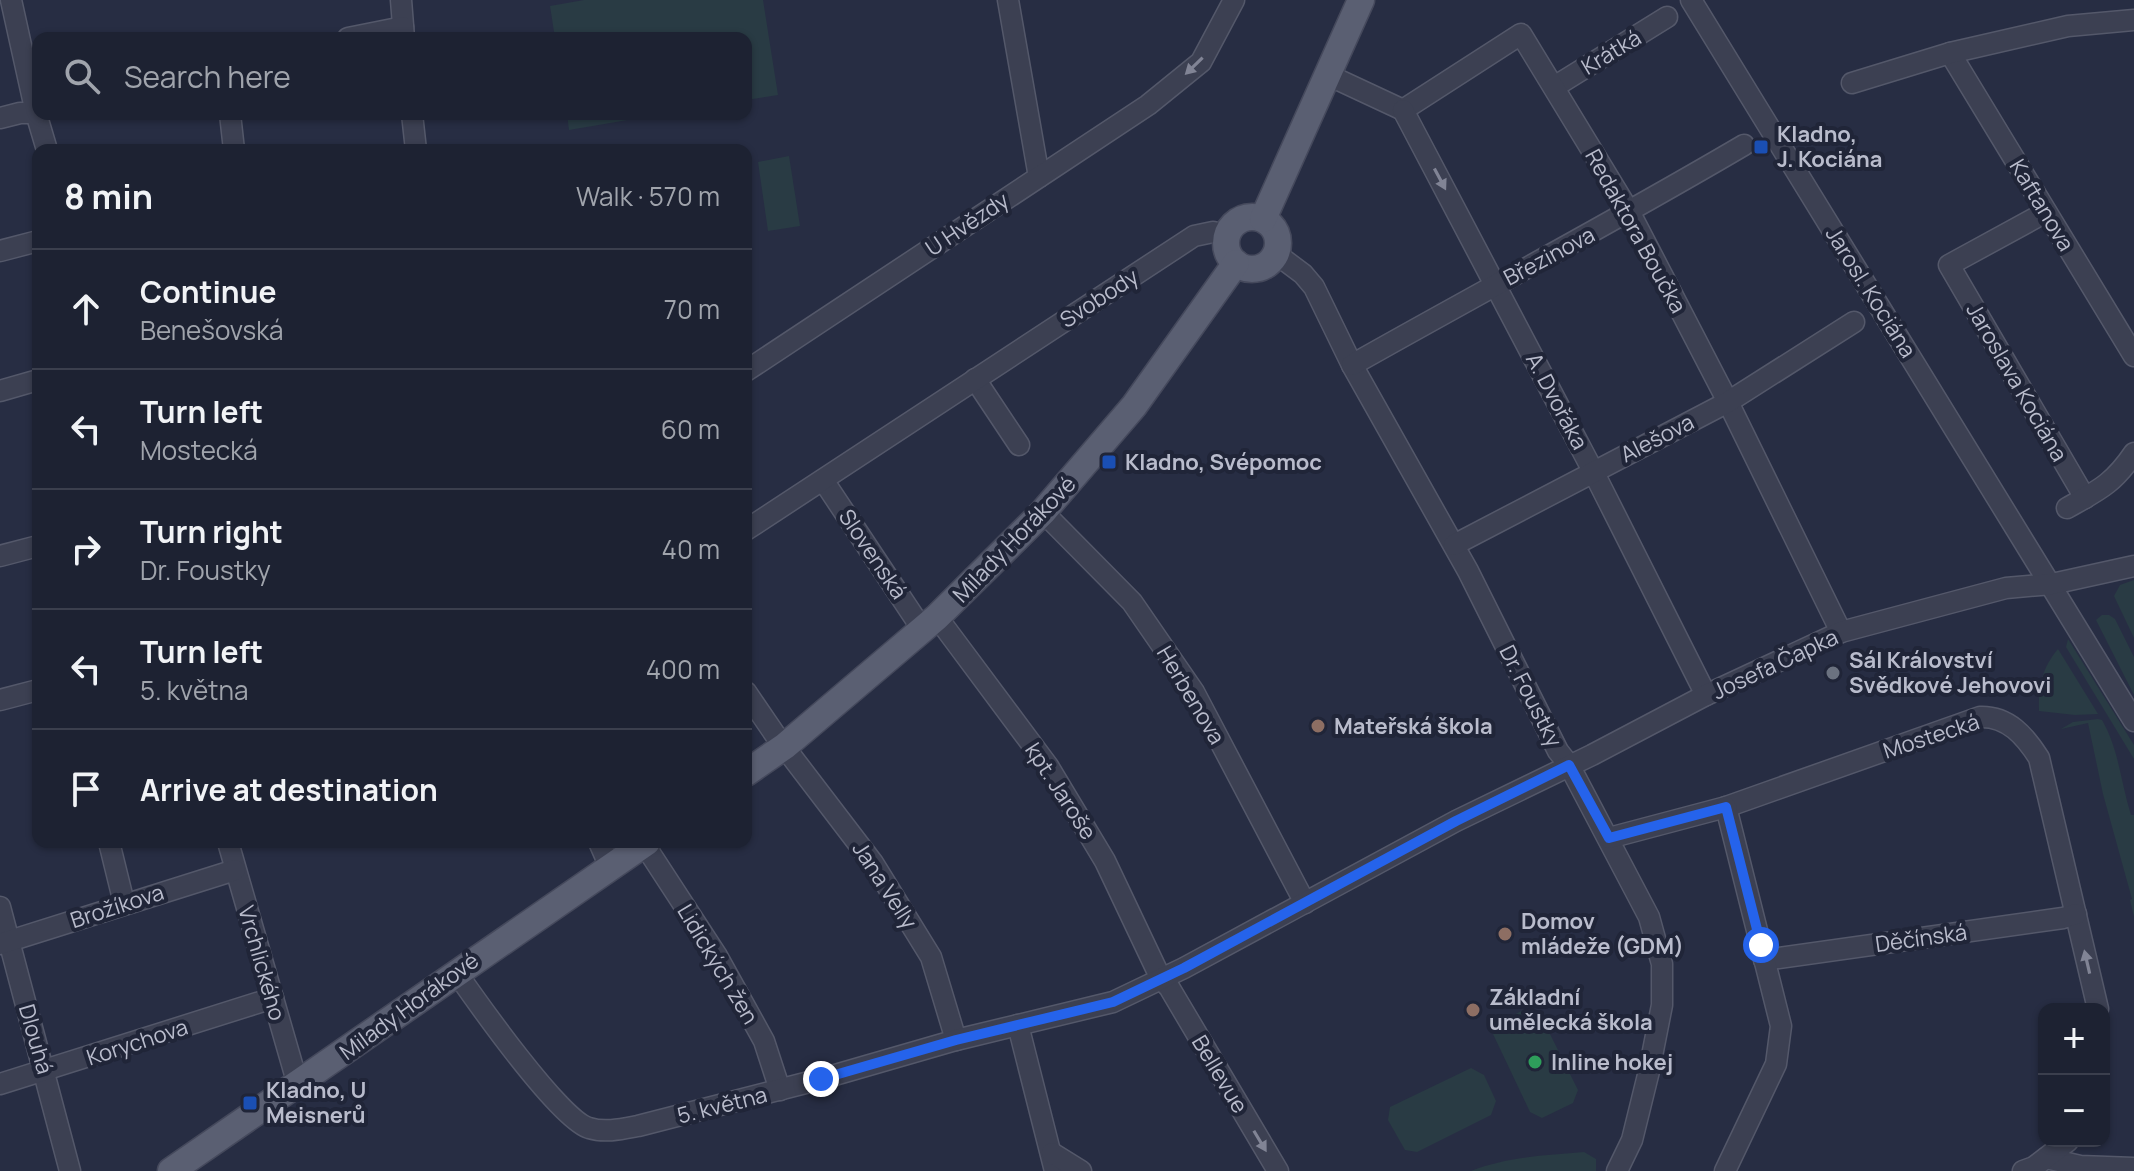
<!DOCTYPE html>
<html lang="en">
<head>
<meta charset="utf-8">
<style>
	:root { --surface:#1d2232; --page:#252a3a; --text:#f1f3f6; --muted:#a0a4ac; --line:#3b3f4d }
	body { margin:0; font-family:Manrope,sans-serif; background:var(--page); color:var(--text) }
	.controls { position:absolute; right:24px; bottom:24px; display:grid; overflow:hidden; border-radius:16px; box-shadow:0 2px 6px #0004 }
	.controls button { width:72px; height:72px; display:grid; place-items:center; padding:0; border:0; border-bottom:2px solid var(--line); background:var(--surface); color:var(--text); font:40px sans-serif }
	.stop { position:absolute; width:24px; height:24px; margin:-18px; border:6px solid #2563eb; border-radius:50%; background:#fff }
	.stop.end { background:#2563eb; border-color:#fff; box-shadow:0 2px 8px #0008 }
	.list { margin:0; padding:0; list-style:none }
	h2 { display:flex; justify-content:space-between; align-items:center; height:104px; margin:0; padding:0 32px; font-size:34px }
	h2 small { font-size:26px; font-weight:400; color:var(--muted) }
	.list li { display:grid; grid-template-columns:52px 1fr auto; gap:24px; align-items:center; box-sizing:border-box; height:120px; padding:0 32px; border-top:2px solid var(--line) }
	.list b { display:block; font-size:30px; white-space:nowrap }
	.list p { margin:0; font-size:26px; white-space:nowrap; color:var(--muted) }
	.list em { font-size:26px; font-style:normal; color:var(--muted) }
	.icon { flex:none; width:44px; height:44px; fill:none; stroke:currentColor; stroke-width:2; stroke-linecap:round; stroke-linejoin:round }
	.map { position:relative; flex:none; width:2134px; height:1171px; overflow:hidden }
	.search { position:absolute; background:var(--surface); box-shadow:0 2px 6px #0004; left:32px; top:32px; width:720px; height:88px; display:flex; align-items:center; gap:20px; box-sizing:border-box; padding:0 28px; border-radius:16px; color:var(--muted); font-size:30px }
	.panel { position:absolute; background:var(--surface); box-shadow:0 2px 6px #0004; left:32px; top:144px; width:720px; height:704px; border-radius:16px }
	.map>svg:first-child { display:block }
	.green { fill:#293b44 }
	.lines { fill:none; stroke-linecap:round; stroke-linejoin:round }
	.minor-casing { stroke:#54586a; stroke-width:23 }
	.major-casing { stroke:#45495c; stroke-width:29 }
	.minor { stroke:#3c4052; stroke-width:20 }
	.major { stroke:#5a5f72; stroke-width:26 }
	.oneway { fill:#818495 }
	.route { stroke:#2563eb; stroke-width:10 }
	.transit-dot { fill:#1a4fb4; stroke:#202538; stroke-width:3 }
	.worship-dot { fill:#6b7280; stroke:#202538; stroke-width:3 }
	.education-dot { fill:#8d6e63; stroke:#202538; stroke-width:3 }
	.leisure-dot { fill:#2e9e5b; stroke:#202538; stroke-width:3 }
	.labels { text-anchor:middle; stroke-width:8; stroke-linejoin:round; paint-order:stroke }
	.street-label { font-size:22px; fill:#b9bccc; stroke:#202538 }
	.poi-label { font-size:22px; font-weight:bold; fill:#b9bccc; stroke:#202538; text-anchor:start }
</style>
</head>
<body>
<div class="map">
<svg width="2134" height="1171" viewBox="0 0 2134 1171">
	<rect width="100%" height="100%" fill="#272d43"/>
	<g class="green">
		<polygon points="584,0 763,0 778,95 746,100 746,38 555,38 550,6"/>
		<polygon points="567,114 663,114 569,130"/>
		<polygon points="789,156 800,226 768,231 758,162"/>
		<polygon points="2134,580 2134,638 2114,596 2120,585"/>
		<polygon points="2102,615 2109,615 2115,619 2134,657 2134,695 2096,620"/>
		<polygon points="2068,639 2134,745 2134,759 2066,647"/>
		<path d="M2058 649 2098 714 2075 715 2039 711C2038 686 2042 668 2058 649Z"/>
		<path d="M2098 719 2102 720C2119 749 2121 784 2131 815H2134V917L2130 900 2132 899 2103 794 2088 723 2061 729 2073 722Z"/>
		<polygon points="1525,1009 1535,1010 1540,1014 1578,1090 1573,1103 1542,1118 1530,1112 1493,1034 1499,1023"/>
		<polygon points="1471,1068 1484,1075 1496,1101 1491,1115 1417,1152 1405,1150 1388,1120 1390,1107"/>
		<path d="M1584 1152 1596 1159V1171H1471C1506 1157 1547 1155 1584 1152Z"/>
	</g>
	<g class="lines">
		<g class="minor-casing">
			<g id="minor">
				<polyline points="11,0 36,113 47,150"/>
				<polyline points="401,0 404,38"/>
				<polyline points="1008,0 1039,177"/>
				<polyline points="1691,0 2134,721"/>
				<polyline points="348,38 403,27"/>
				<polyline points="1950,53 2134,356"/>
				<polyline points="1328,75 1403,110"/>
				<polyline points="1852,83 1950,53 2068,26 2134,20"/>
				<polyline points="1554,87 1667,17"/>
				<polyline points="1403,110 1521,34 1630,213 1728,402 1841,632"/>
				<polyline points="1403,110 1593,471 1706,695"/>
				<polyline points="230,114 234,150"/>
				<polyline points="412,114 416,150"/>
				<polyline points="0,118 20,113 38,113"/>
				<polyline points="2046,212 1949,265 2085,498"/>
				<polyline points="0,251 38,241"/>
				<polyline points="1275,253 1303,274 1314,287 1352,365 1468,571 1558,751 1569,765 1649,917 1662,964 1662,1005 1649,1071 1632,1140 1617,1171"/>
				<path d="M1352 365C1483 291 1615 221 1744 145"/>
				<polyline points="746,371 1148,105 1201,62 1234,0"/>
				<polyline points="975,379 1019,445"/>
				<polyline points="0,391 38,380"/>
				<polyline points="823,480 922,629"/>
				<path d="M2067 508C2099 490 2113 484 2134 453"/>
				<polyline points="1043,512 1132,602 1194,692 1305,903"/>
				<polyline points="746,530 1194,236 1213,232 1227,235"/>
				<polyline points="1454,545 1728,402 1854,322"/>
				<polyline points="0,556 38,546"/>
				<polyline points="937,617 1048,766 1105,861 1161,979 1169,987 1278,1171"/>
				<polyline points="746,692 776,736 873,863 931,957 956,1040"/>
				<polyline points="0,700 38,690"/>
				<path d="M1609 838 1726 807 1980 717C2008 716 2025 736 2039 758L2098 1009"/>
				<polyline points="109,842 124,903"/>
				<polyline points="228,842 298,1085"/>
				<polyline points="599,842 610,867"/>
				<polyline points="644,844 717,956 764,1041 780,1090"/>
				<polyline points="0,907 70,1171"/>
				<polyline points="0,944 235,870"/>
				<polyline points="1764,960 2063,918 2076,914"/>
				<path d="M456 972C477 1002 560 1120 589 1128 605 1133 622 1129 638 1126L821 1079 956 1040 1113 1002 1184 968 1456 821 1592 755 1706 695 1841 632 2006 588 2052 584 2134 566"/>
				<polyline points="1018,1025 1055,1171"/>
				<polyline points="0,1084 273,998"/>
				<polyline points="1052,1153 1081,1171"/>
				<polyline points="2046,1158 2080,1166 2134,1168"/>
				<polyline points="1725,1171 1776,1064 1781,1026 1726,807"/>
				<polyline points="2023,1171 2034,1167 2068,1141"/>
			</g>
		</g>
		<g class="major-casing">
			<g id="major">
				<circle cx="1252" cy="243" r="26"/>
				<polyline points="1263,219 1361,0"/>
				<polyline points="746,773 785,746 937,617 1043,512 1134,406 1236,263"/>
				<polyline points="171,1171 647,842"/>
			</g>
		</g>
		<use href="#minor" class="minor"/>
		<use href="#major" class="major"/>
	</g>
	<defs><path id="oneway-solid" d="M-6-.8H1V-3.2L6.5 0L1 3.2V.8H-6Z" transform="scale(2)"/></defs>
	<g class="oneway">
		<use href="#oneway-solid" transform="translate(1194 66) rotate(136)"/>
		<use href="#oneway-solid" transform="translate(1440 179) rotate(62)"/>
		<use href="#oneway-solid" transform="translate(2087 962) rotate(-103)"/>
		<use href="#oneway-solid" transform="translate(1260 1141) rotate(59)"/>
	</g>
	<g class="lines">
		<polyline class="route" points="821,1079 956,1040 1113,1002 1184,968 1456,821 1569,765 1609,838 1726,807 1761,945"/>
	</g>
	<g class="transit-dot">
		<rect x="1753" y="139" width="16" height="16" rx="4"/>
		<rect x="1101" y="454" width="16" height="16" rx="4"/>
		<rect x="242" y="1095" width="16" height="16" rx="4"/>
	</g>
	<circle class="worship-dot" cx="1833" cy="673" r="8"/>
	<g class="education-dot">
		<circle cx="1318" cy="726" r="8"/>
		<circle cx="1505" cy="934" r="8"/>
		<circle cx="1473" cy="1010" r="8"/>
	</g>
	<circle class="leisure-dot" cx="1535" cy="1062" r="8"/>
	<g class="labels">
		<g class="street-label">
			<text transform="translate(1611 52) rotate(-31)" y="8">Krátká</text>
			<text transform="translate(2042 205) rotate(59)" y="8">Kaftanova</text>
			<text transform="translate(967 224) rotate(-34)" y="8">U Hvězdy</text>
			<text transform="translate(1636 231) rotate(61)" y="8">Redaktora Boučka</text>
			<text transform="translate(1549 256) rotate(-28)" y="8">Březinova</text>
			<text transform="translate(1871 292) rotate(58)" y="8">Jarosl. Kociána</text>
			<text transform="translate(1099 298) rotate(-33)" y="8">Svobody</text>
			<text transform="translate(2017 382) rotate(60)" y="8">Jaroslava Kociána</text>
			<text transform="translate(1557 401) rotate(62)" y="8">A. Dvořáka</text>
			<text transform="translate(1657 438) rotate(-27)" y="8">Alešova</text>
			<text transform="translate(1014 539) rotate(-46)" y="8">Milady Horákové</text>
			<text transform="translate(873 554) rotate(56)" y="8">Slovenská</text>
			<text transform="translate(1775 664) rotate(-25)" y="8">Josefa Čapka</text>
			<text transform="translate(1191 695) rotate(59)" y="8">Herbenova</text>
			<text transform="translate(1531 696) rotate(63)" y="8">Dr. Foustky</text>
			<text transform="translate(1931 736) rotate(-18)" y="8">Mostecká</text>
			<text transform="translate(1061 791) rotate(57)" y="8">kpt. Jaroše</text>
			<text transform="translate(885 885) rotate(57)" y="8">Jana Velly</text>
			<text transform="translate(117 906) rotate(-18)" y="8">Brožíkova</text>
			<text transform="translate(1921 938) rotate(-8)" y="8">Děčínská</text>
			<text transform="translate(262 963) rotate(74)" y="8">Vrchlického</text>
			<text transform="translate(718 964) rotate(59)" y="8">Lidických žen</text>
			<text transform="translate(409 1006) rotate(-36)" y="8">Milady Horákové</text>
			<text transform="translate(36 1039) rotate(74)" y="8">Dlouhá</text>
			<text transform="translate(137 1042) rotate(-18)" y="8">Korychova</text>
			<text transform="translate(1220 1074) rotate(59)" y="8">Bellevue</text>
			<text transform="translate(722 1105) rotate(-14)" y="8">5. května</text>
		</g>
		<g class="poi-label">
			<text x="1777" y="142">Kladno,<tspan x="1777" dy="25">J. Kociána</tspan></text>
			<text x="1125" y="470">Kladno, Svépomoc</text>
			<text x="1849" y="668">Sál Království<tspan x="1849" dy="25">Svědkové Jehovovi</tspan></text>
			<text x="1334" y="734">Mateřská škola</text>
			<text x="1521" y="929">Domov<tspan x="1521" dy="25">mládeže (GDM)</tspan></text>
			<text x="1489" y="1005">Základní<tspan x="1489" dy="25">umělecká škola</tspan></text>
			<text x="1551" y="1070">Inline hokej</text>
			<text x="266" y="1098">Kladno, U<tspan x="266" dy="25">Meisnerů</tspan></text>
		</g>
	</g>
</svg>
<div class="controls">
<button>+</button>
<button>−</button>
</div>
<div class="stop" style="left:1761px;top:945px"></div>
<div class="stop end" style="left:821px;top:1079px"></div>
<div class="search"><svg class="icon" aria-label="search" viewBox="0 0 24 24"><circle cx="10" cy="10" r="6"/><path d="M15 15l6 6"/></svg>Search here</div>
<section class="panel">
<h2>8 min<small>Walk · 570 m</small></h2>
<ul class="list">
<li><svg class="icon" aria-label="ahead" viewBox="0 0 24 24"><path d="M12 20V5M6 11l6-6 6 6"/></svg><div><b>Continue</b><p>Benešovská</p></div><em>70 m</em></li>
<li><svg class="icon" aria-label="left" viewBox="0 0 24 24"><path d="M17 20v-9H6M10 6l-5 5 5 5"/></svg><div><b>Turn left</b><p>Mostecká</p></div><em>60 m</em></li>
<li><svg class="icon" aria-label="right" viewBox="0 0 24 24"><path d="M7 20v-9h11M14 6l5 5-5 5"/></svg><div><b>Turn right</b><p>Dr. Foustky</p></div><em>40 m</em></li>
<li><svg class="icon" aria-label="left" viewBox="0 0 24 24"><path d="M17 20v-9H6M10 6l-5 5 5 5"/></svg><div><b>Turn left</b><p>5. května</p></div><em>400 m</em></li>
<li><svg class="icon" aria-label="arrive" viewBox="0 0 24 24"><path d="M6 21V4h12l-3 4 3 4H6"/></svg><div><b>Arrive at destination</b></div></li>
</ul>
</section>
</div>
</body>
</html>
